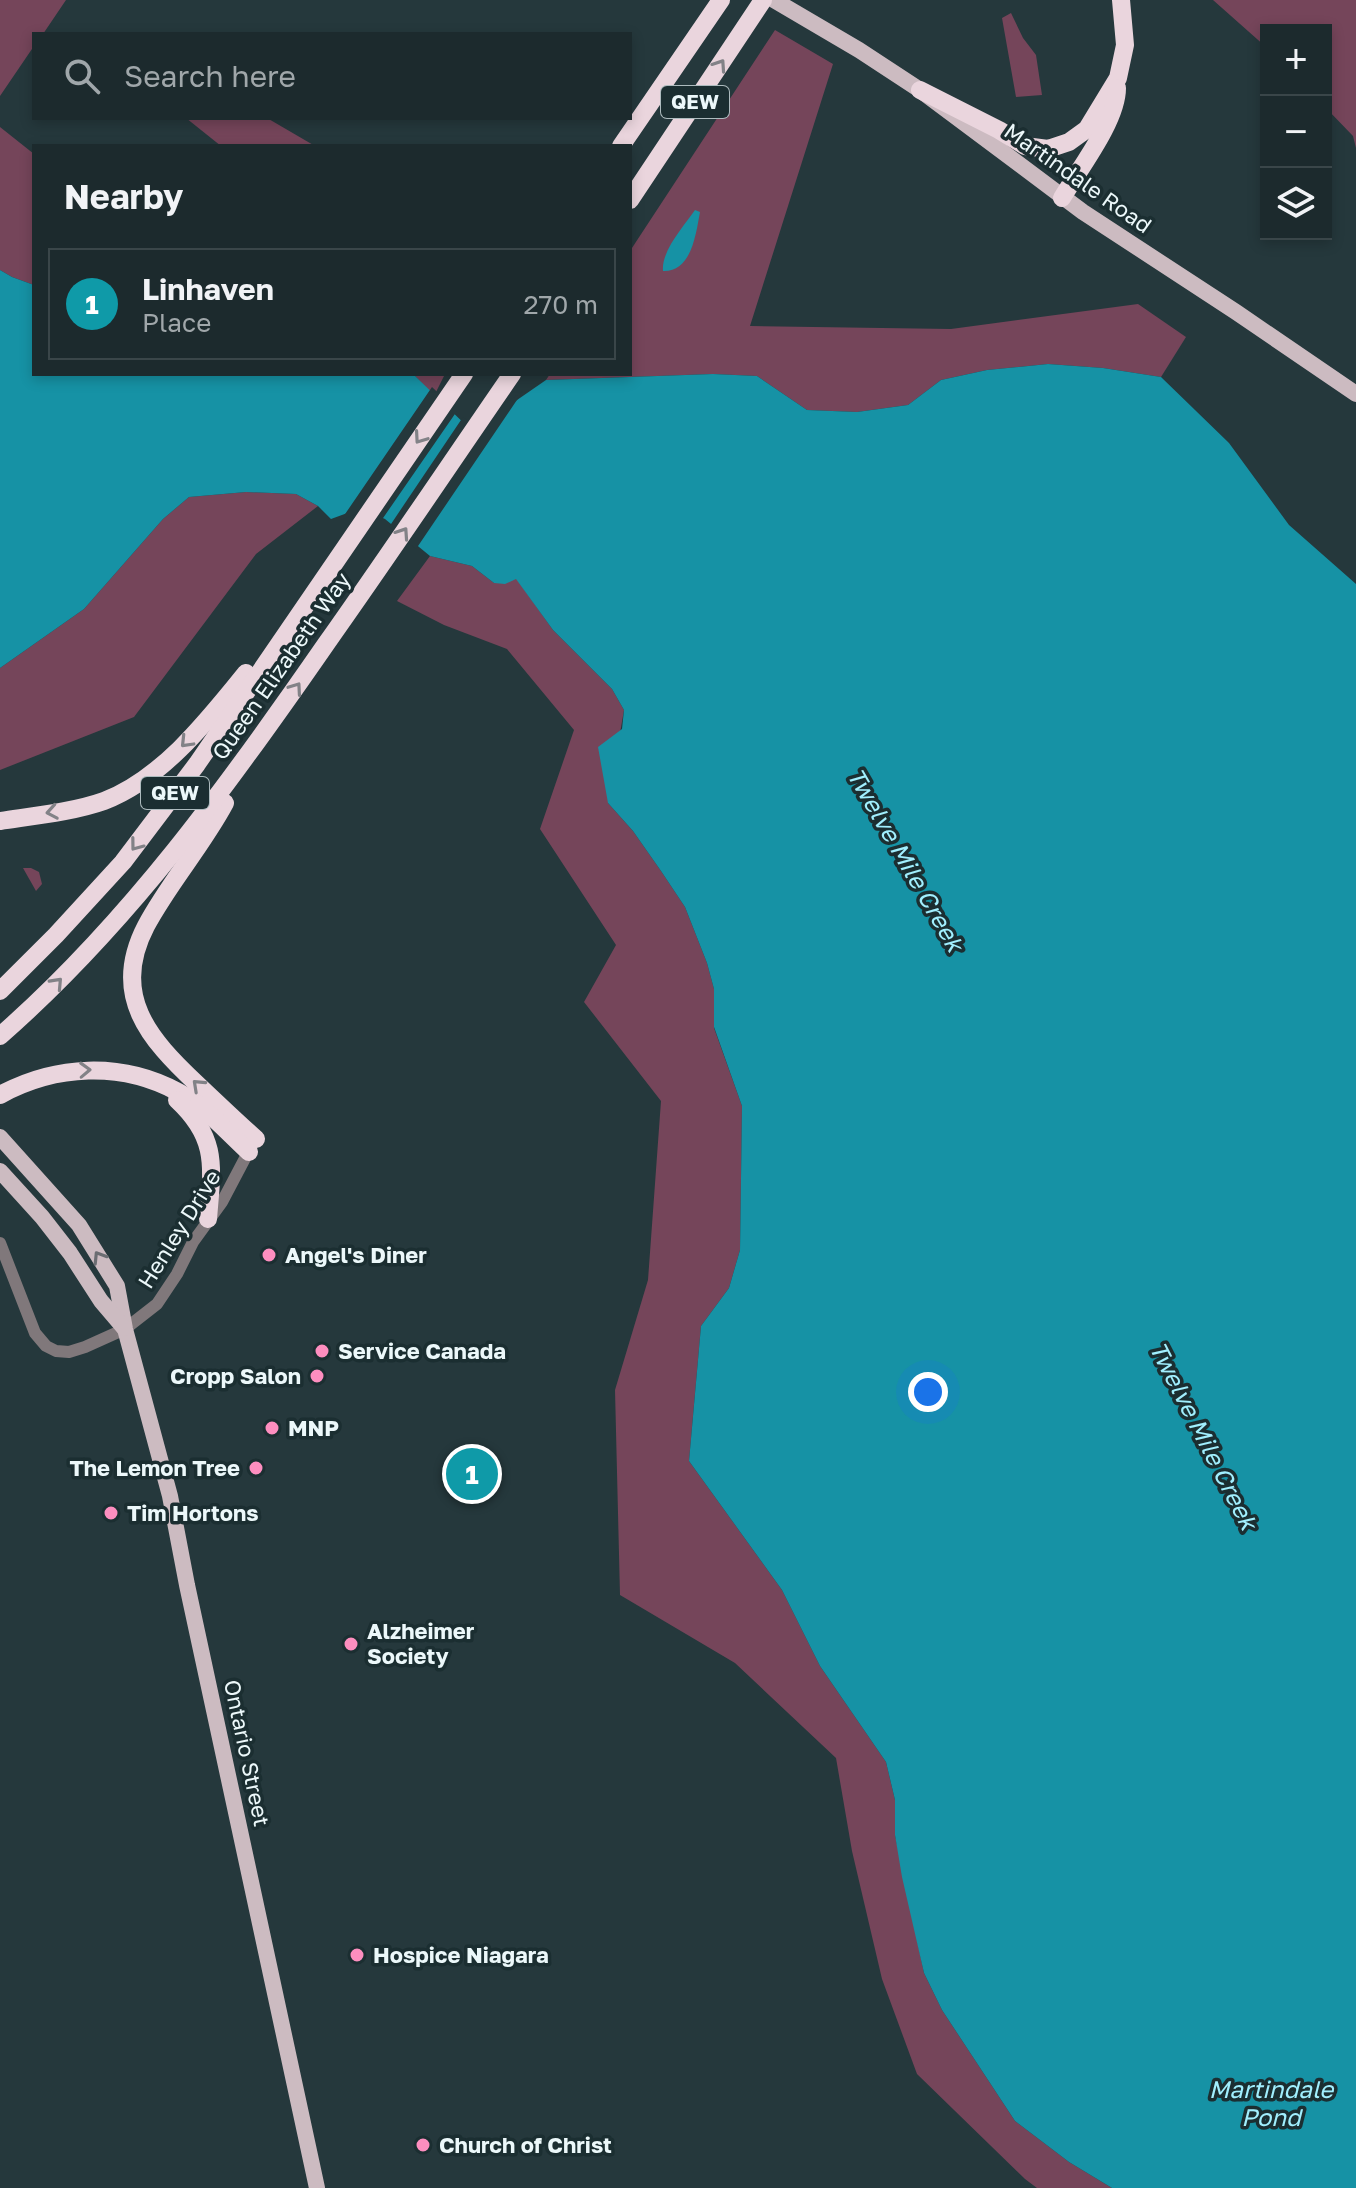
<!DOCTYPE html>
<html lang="en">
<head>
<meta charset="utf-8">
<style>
	:root { --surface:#1c2a2d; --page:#253235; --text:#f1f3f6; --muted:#a0a7aa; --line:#3a4649; --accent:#8bbbb9 }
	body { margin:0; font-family:"Golos Text",sans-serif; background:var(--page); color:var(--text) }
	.controls { position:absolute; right:24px; top:24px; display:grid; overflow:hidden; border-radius:0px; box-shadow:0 4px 12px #0003 }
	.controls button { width:72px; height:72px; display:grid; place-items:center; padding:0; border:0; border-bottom:2px solid var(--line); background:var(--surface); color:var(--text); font:40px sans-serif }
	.you { position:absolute; left:928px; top:1392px; width:28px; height:28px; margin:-20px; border:6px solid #fff; border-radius:50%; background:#1a73e8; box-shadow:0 0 0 12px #1a73e833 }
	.badge { display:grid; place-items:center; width:52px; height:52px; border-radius:50%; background:var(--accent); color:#fff; font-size:26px; font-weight:700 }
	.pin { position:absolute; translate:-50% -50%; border:4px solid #fff; box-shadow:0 2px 8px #0006 }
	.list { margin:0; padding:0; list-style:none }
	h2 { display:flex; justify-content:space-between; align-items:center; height:104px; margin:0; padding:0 32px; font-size:34px }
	h2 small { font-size:26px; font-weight:400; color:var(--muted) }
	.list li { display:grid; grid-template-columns:52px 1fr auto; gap:24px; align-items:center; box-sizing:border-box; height:112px; margin:0 16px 16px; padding:0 16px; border:2px solid var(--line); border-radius:0px }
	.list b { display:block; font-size:30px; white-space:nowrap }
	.list p { margin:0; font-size:26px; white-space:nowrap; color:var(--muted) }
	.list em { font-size:26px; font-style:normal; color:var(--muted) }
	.icon { flex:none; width:44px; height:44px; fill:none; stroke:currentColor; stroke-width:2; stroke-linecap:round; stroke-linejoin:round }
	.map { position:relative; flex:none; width:1356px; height:2188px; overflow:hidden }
	.search { position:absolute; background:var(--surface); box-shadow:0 4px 12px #0003; left:32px; top:32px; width:600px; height:88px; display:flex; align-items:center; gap:20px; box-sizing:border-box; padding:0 28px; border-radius:0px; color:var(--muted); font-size:30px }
	.panel { position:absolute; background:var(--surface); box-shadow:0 4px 12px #0003; left:32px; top:144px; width:600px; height:232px; border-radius:0px }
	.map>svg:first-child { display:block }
	.green { fill:#75455a }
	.water { fill:#1692a5 }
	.pier { fill:#25383c }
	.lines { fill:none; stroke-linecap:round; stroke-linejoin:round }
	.minor { stroke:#80787b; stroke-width:12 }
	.major { stroke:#ccbbc1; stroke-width:16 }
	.highway { stroke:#ead5dd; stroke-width:18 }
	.oneway { stroke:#828287 }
	.oneway2 { stroke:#6b6d72 }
	.poi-dot { fill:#fd8ebf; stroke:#1b2e31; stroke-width:3 }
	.labels { text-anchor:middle; stroke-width:7; stroke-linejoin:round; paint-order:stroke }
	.shield { fill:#1b2e31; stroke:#adbbbe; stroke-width:2 }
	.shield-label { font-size:20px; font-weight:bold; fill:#ecf8fa }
	.street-label { font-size:22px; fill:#ecf8fa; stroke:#1b2e31 }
	.poi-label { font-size:22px; font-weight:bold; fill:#ecf8fa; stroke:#1b2e31; text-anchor:start }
	.water-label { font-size:24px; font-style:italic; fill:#a1effe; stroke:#1b2e31 }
</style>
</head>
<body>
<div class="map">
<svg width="1356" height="2188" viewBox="0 0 1356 2188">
	<rect width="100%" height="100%" fill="#25383c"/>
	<g class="green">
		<polygon points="0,0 66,0 43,34 34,34 34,46 0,96"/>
		<polygon points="1213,0 1356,0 1356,148 1353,136 1326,108 1326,30 1266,30 1266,47"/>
		<polygon points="1011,13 1023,38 1036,55 1042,95 1016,97 1002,18"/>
		<polygon points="775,30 833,64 750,326 951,329 1138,304 1186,337 1161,377 1103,368 1048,364 987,370 941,380 908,405 857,412 807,410 757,376 713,374 546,380 550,374 630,374 630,251"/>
		<polygon points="186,118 267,118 315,146 221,146"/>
		<polygon points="0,127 34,154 34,285 12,277 0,270"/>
		<polygon points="413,374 445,374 434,396"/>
		<polygon points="246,492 296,494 318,506 256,554 134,717 0,770 0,668 84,609 163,519 189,497"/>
		<polygon points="430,556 472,566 494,583 516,578 553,630 612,689 624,710 608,803 633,831 661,871 685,907 707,963 714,989 714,1028 742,1106 740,1250 729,1288 701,1326 689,1461 782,1590 820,1666 886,1762 895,1800 895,1835 924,1973 942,2010 1015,2121 1069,2162 1112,2188 1037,2188 1025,2179 917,2074 882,1979 852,1851 836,1758 735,1663 620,1595 615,1390 648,1280 661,1101 584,1002 616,945 540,829 574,730 507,649 444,625 397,601"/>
		<polygon points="23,868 31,868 39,872 42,884 36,891"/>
	</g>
	<g class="water">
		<path d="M695 210 700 212C696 233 692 272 663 271 661 251 684 226 695 210Z"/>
		<polygon points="0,270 12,277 34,285 34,374 413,374 472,431 546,380 713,374 757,376 807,410 857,412 908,405 941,380 987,370 1048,364 1103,368 1161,377 1229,443 1289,525 1356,584 1356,2188 1112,2188 1069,2162 1015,2121 942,2010 924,1973 902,1877 895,1835 895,1800 886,1762 820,1666 782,1590 689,1461 701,1326 729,1288 740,1250 742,1106 714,1027 714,989 707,963 685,907 661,871 633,831 608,803 598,747 622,729 624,710 612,689 553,630 516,579 505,584 494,583 472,566 430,556 385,519 361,508 331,519 318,506 296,494 246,492 189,497 163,519 84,609 0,668"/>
	</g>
	<g class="pier">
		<polygon points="432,387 457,411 381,521 361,512 341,520"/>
		<polygon points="523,391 416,549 389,527 463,417 473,426"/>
	</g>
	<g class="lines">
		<polyline class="minor" points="0,1243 35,1333 46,1346 56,1351 69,1352 85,1347 125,1329 157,1304 177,1274 193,1242 222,1202 252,1145"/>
		<g class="major">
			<polyline points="774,0 859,50 920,90 1083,212 1236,312 1356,394"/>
			<polyline points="0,1137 79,1225 117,1286 125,1329 170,1496 187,1585 317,2188"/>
			<polyline points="0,1171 42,1217 70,1253 101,1301 124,1328"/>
		</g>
		<g class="highway">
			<polyline points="920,90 999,130 1025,146 1048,149 1069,142 1087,129 1118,78 1125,45 1121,0"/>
			<polyline points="621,146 721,0"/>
			<path d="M1062 198C1079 169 1117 121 1117 88"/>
			<polyline points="630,200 763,0"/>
			<path d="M225 803C202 846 169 883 146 926 110 995 149 1039 197 1084 217 1103 236 1121 256 1139"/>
			<path d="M0 821C33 816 73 812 104 801 162 779 208 720 246 673"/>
			<polyline points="0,991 56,935 123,862 197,764 464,374"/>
			<path d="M0 1036C129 923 229 784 326 644 389 555 450 464 512 374"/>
			<path d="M0 1095C55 1065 121 1061 178 1092 205 1106 226 1131 249 1152"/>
			<path d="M177 1100C219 1139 212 1168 208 1219"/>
		</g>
	</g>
	<defs><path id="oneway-chevron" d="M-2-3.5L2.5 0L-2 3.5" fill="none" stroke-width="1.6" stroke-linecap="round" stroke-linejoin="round" transform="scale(2)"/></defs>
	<g class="oneway">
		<use href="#oneway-chevron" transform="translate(720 65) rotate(-56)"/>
		<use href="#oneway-chevron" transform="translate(420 438) rotate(125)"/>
		<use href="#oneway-chevron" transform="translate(403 533) rotate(-56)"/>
		<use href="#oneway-chevron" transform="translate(296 688) rotate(-55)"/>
		<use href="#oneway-chevron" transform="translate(186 742) rotate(134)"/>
		<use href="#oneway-chevron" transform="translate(52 812) rotate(170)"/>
		<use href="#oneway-chevron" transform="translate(136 845) rotate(127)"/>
		<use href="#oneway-chevron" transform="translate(57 983) rotate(-47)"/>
		<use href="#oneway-chevron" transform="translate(85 1070) rotate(-2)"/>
		<use href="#oneway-chevron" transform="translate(198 1085) rotate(-137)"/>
	</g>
	<use class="oneway2" href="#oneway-chevron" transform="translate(99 1257) rotate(-122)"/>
	<g class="poi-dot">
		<circle cx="269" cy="1255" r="8"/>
		<circle cx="322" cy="1351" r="8"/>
		<circle cx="317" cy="1376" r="8"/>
		<circle cx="272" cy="1428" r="8"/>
		<circle cx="256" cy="1468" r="8"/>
		<circle cx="111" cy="1513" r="8"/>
		<circle cx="351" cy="1644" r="8"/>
		<circle cx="357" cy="1955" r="8"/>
		<circle cx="423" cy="2145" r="8"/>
	</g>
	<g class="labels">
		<g class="shield">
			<rect x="661" y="86" width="68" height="32" rx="6"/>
			<rect x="141" y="777" width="68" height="32" rx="6"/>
		</g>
		<g class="shield-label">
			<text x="695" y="109">QEW</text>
			<text x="175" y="800">QEW</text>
		</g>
		<g class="street-label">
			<text transform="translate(1078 178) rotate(35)" y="8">Martindale Road</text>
			<text transform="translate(281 666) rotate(-55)" y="8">Queen Elizabeth Way</text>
			<text transform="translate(179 1229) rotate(-58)" y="8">Henley Drive</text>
			<text transform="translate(247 1753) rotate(78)" y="8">Ontario Street</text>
		</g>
		<g class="poi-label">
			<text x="285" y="1263">Angel's Diner</text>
			<text x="338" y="1359">Service Canada</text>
			<text x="301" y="1384" text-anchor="end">Cropp Salon</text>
			<text x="288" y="1436">MNP</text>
			<text x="240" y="1476" text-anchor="end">The Lemon Tree</text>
			<text x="127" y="1521">Tim Hortons</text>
			<text x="367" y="1639">Alzheimer<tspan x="367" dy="25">Society</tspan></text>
			<text x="373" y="1963">Hospice Niagara</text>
			<text x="439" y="2153">Church of Christ</text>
		</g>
		<g class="water-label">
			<text transform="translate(905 860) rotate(60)" y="8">Twelve Mile Creek</text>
			<text transform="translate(1203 1436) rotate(63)" y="8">Twelve Mile Creek</text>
			<text x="1271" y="2098">Martindale<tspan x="1271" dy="28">Pond</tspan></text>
		</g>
	</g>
</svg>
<div class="controls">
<button>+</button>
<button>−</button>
<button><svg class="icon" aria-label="layers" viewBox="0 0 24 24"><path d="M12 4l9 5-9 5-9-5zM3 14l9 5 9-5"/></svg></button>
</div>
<div class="you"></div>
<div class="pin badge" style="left:472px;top:1474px;background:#0f9aa8">1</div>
<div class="search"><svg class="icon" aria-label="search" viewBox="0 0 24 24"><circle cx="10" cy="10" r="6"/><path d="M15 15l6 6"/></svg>Search here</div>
<section class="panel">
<h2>Nearby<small></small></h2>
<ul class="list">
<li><span class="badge" style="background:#0f9aa8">1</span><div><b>Linhaven</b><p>Place</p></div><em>270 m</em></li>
</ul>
</section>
</div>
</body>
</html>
